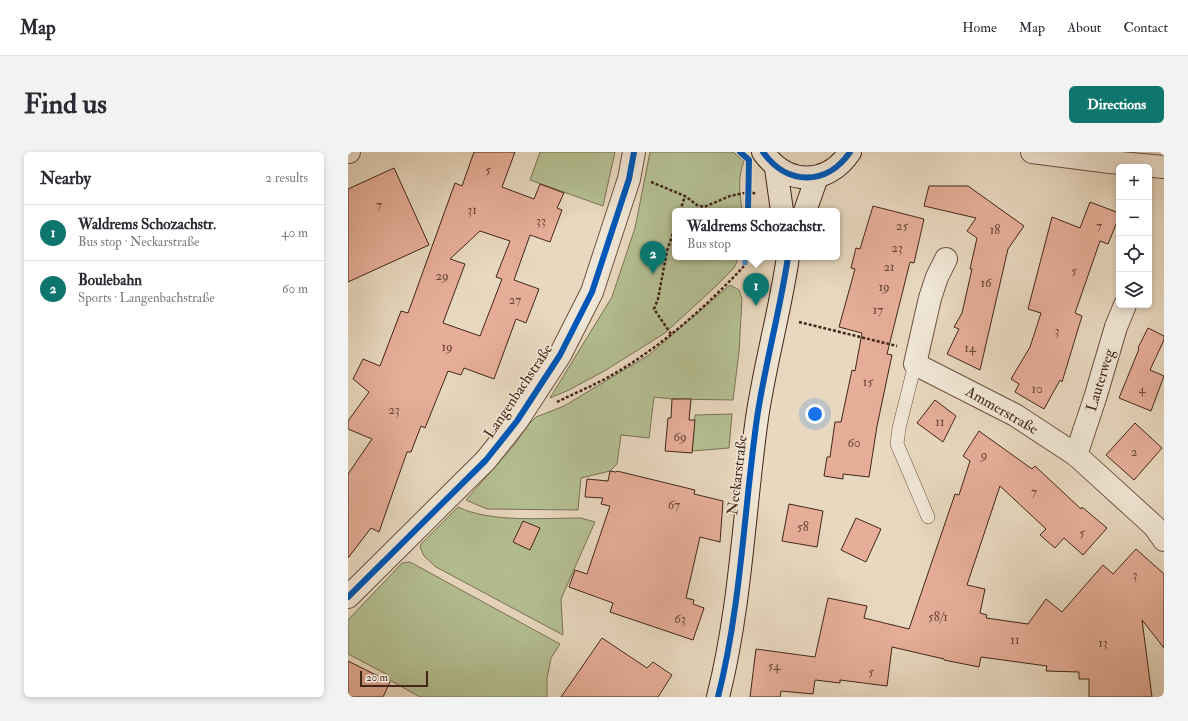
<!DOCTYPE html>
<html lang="en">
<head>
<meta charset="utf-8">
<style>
	:root { --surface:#fff; --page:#f2f2f3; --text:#2b2b33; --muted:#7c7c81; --line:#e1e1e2; --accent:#0f766e }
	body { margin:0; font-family:"IM FELL Double Pica",serif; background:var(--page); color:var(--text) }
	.controls { position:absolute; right:12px; top:12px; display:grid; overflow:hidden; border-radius:6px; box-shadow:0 2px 6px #0003 }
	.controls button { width:36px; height:36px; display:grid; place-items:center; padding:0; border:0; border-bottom:1px solid var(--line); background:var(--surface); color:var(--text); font:20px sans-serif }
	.scale { position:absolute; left:12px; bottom:10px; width:68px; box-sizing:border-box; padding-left:4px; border:2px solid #432619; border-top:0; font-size:11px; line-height:14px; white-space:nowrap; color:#432619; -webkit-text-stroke:3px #f0e6d5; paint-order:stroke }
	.you { position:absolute; left:467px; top:262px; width:14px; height:14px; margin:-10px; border:3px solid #fff; border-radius:50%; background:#1a73e8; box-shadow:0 0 0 6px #1a73e833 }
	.badge { display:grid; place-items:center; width:26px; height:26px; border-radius:50%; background:var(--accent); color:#fff; font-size:13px; font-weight:700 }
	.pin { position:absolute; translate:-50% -33px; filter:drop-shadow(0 1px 2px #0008) }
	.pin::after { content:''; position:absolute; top:21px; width:14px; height:12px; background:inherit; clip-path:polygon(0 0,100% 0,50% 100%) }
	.popup { position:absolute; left:324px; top:56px; width:168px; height:52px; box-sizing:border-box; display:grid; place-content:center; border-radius:6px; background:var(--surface); filter:drop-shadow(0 1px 3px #0005); font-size:13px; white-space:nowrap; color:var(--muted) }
	.popup b { font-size:15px; color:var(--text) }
	.popup::after { content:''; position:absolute; left:50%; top:100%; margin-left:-8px; border:8px solid transparent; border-top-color:var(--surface) }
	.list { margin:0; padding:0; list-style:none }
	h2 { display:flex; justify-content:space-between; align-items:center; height:52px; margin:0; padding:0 16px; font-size:17px }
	h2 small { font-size:13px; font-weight:400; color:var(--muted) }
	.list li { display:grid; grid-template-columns:26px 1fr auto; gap:12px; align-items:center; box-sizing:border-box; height:56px; padding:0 16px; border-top:1px solid var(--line) }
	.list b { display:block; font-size:15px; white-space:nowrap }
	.list p { margin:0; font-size:13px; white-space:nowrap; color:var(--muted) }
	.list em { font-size:13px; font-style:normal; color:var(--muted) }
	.icon { flex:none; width:22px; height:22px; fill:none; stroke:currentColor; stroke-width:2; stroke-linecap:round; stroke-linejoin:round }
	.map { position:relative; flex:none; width:816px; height:545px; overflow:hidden; border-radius:6px }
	header { display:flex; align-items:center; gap:24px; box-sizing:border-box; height:56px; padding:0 20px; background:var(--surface); border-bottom:1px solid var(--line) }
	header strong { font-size:19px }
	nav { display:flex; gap:22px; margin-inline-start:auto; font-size:14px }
	.intro { display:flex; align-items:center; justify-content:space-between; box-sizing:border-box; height:96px; padding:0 24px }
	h1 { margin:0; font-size:28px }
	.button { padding:10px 18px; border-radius:6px; background:var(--accent); color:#fff; font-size:14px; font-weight:700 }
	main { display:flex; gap:24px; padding:0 24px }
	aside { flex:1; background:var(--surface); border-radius:6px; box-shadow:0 2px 6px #0003 }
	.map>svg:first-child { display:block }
	.green { fill:#b4bf93; stroke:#7c7256 }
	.building { fill:#e6ae99; stroke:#432619; fill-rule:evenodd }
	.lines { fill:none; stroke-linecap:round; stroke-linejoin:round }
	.lane-casing { stroke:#6c5242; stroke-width:14 }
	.street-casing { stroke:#6c5242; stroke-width:24 }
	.secondary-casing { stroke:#432619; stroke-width:24 }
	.path { stroke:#432619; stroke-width:2.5; stroke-dasharray:3 2; stroke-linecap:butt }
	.lane { stroke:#f0e6d5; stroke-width:13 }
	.street { stroke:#f0e6d5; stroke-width:22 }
	.secondary { stroke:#f0e6d5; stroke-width:22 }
	.quiet { stroke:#4095d4; stroke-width:5; stroke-dasharray:10 5; stroke-linecap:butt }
	.cycleway-casing { stroke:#f0e6d5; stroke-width:8 }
	.cycleway { stroke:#0057b8; stroke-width:6 }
	.labels { text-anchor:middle; stroke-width:3.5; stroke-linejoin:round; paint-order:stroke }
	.number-label { font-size:13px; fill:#6c4839 }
	.street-label { font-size:15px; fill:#432619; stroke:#f0e6d5 }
</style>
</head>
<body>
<header>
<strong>Map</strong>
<nav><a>Home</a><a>Map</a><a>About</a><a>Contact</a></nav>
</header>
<div class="intro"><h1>Find us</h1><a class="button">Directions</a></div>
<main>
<aside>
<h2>Nearby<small>2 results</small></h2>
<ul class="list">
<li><span class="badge">1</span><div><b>Waldrems Schozachstr.</b><p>Bus stop · Neckarstraße</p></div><em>40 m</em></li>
<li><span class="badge">2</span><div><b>Boulebahn</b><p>Sports · Langenbachstraße</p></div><em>60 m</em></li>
</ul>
</aside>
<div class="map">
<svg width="816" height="545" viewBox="0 0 816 545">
	<rect width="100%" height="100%" fill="#e8d8bf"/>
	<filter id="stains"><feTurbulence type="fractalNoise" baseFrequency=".005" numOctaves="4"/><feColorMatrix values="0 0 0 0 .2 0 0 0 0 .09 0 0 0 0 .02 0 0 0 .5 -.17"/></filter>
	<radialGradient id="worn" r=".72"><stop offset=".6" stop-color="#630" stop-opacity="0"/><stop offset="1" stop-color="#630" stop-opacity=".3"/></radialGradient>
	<g class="green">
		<polygon points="192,0 267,0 255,54 182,28"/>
		<path d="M302 0H385L396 9C389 28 392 40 394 59H327V105H391L386 116 367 135 317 181 258 218 221 238 202 246 264 145 287 76Z"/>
		<polygon points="382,133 391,138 394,147 391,200 385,248 324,247 306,245 301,286 273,283 269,312 262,319 233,326 230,358 139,357 118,348 166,293 181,272 188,265 216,254 301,203"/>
		<polygon points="384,262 381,296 344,299 347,263"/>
		<path d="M110 355C143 371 197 366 233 366L247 370 213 447 215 483 88 415 76 404 72 395 73 392Z"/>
		<polygon points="62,410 212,492 203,506 199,527 199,545 72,545 38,526 40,523 0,502 0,468 54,411"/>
	</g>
	<g class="building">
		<path d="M126 0H167L154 35 186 47 192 32 216 41 209 56 214 58 202 90 182 83 166 128 191 137 178 171 168 167 146 227 116 216 113 223 100 219 77 276 73 274 63 300H59L31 380 23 376 0 406V322L24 287 0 277V269L21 240 5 227 15 207 32 214 53 159 60 161 107 31 114 34ZM132 79 162 89 148 125 154 127 132 184 95 171 117 112 102 107Z"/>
		<polygon points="46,16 81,93 0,130 0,37"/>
		<polygon points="581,34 620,34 676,74 660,97 632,218 599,202 611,177 606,175 614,161 624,117 622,117 629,86 619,79 628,66 576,54"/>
		<polygon points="742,50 771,61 771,65 760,92 752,89 727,161 734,164 714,230 712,228 696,257 667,240 671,232 663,227 682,195 693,161 680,157 704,65 732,76"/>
		<polygon points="525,54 576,67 566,111 562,110 539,202 544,203 529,274 521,325 495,322 495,327 476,324 479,305 482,305 487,270 493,270 504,218 507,219 514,181 491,175 507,117 503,116 508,96 512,97"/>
		<polygon points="800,176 816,184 816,188 802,218 816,224 803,259 771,246 791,197 790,196"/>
		<polygon points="324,247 343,247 341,268 347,268 344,301 317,299 320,266 323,266"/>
		<polygon points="587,248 608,264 595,290 569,271"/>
		<polygon points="787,271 814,296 786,328 758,303"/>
		<polygon points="631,279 684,317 687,314 733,357 734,355 759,376 735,403 716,386 707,396 692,383 698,377 652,334 619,433 637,437 632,461 639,463 638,466 680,472 698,447 714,460 755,413 765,422 788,397 816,422 816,496 794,468 804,545 741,545 741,527 731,527 731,520 698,519 699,514 633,505 631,515 596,508 596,507 544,495 539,534 492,528 492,531 467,528 465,542 433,539 432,545 402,545 408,497 467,505 480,446 519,454 516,466 561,477 607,342 611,343 622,309 615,304"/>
		<polygon points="262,319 268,320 269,319 347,338 346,342 375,349 372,390 352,385 338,446 346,448 345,452 356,456 345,488 262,460 265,451 221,435 227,418 239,422 262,354 253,352 255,346 237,345 239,327 260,329"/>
		<polygon points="441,352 475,359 469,395 434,389"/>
		<polygon points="508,366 533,377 518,410 493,398"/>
		<polygon points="175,369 192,376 182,398 165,390"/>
		<polygon points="254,486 299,516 305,510 324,523 310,545 213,545"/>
		<polygon points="0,509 42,530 35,545 0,545"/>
	</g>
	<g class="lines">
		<g class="lane-casing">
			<polyline id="lane" points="567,212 551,276 549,292 580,365"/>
		</g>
		<g class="street-casing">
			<g id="street">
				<polyline points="0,0 1,0"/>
				<polyline points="684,0 762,10 816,15"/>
				<polyline points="598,107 589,125 582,146 567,212 667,263 728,303 806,374 816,388"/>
				<polyline points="728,303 747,246 768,175 777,153"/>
				<polyline points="0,445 138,308 169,269 212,203 244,140 281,27 286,0"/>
			</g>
		</g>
		<g class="secondary-casing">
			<g id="secondary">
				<path d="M415 0C439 34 479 34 502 0"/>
				<polyline points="428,16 434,59"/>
				<polyline points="457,59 469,25"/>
				<path d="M370 545C393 454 396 358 409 266 417 212 432 159 440 105"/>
			</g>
		</g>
		<g class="path">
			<polyline points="303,30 337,44 349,53 356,55 382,44 401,40 409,42"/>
			<polyline points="332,59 337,44"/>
			<polyline points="451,170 549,194"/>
			<polyline points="323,182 306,157 310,147 319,99 327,75"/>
			<path d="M209 250C227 241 247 233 264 223 313 195 359 154 397 113"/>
		</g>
		<use href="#lane" class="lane"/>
		<use href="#street" class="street"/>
		<use href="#secondary" class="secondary"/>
		<polyline class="quiet" points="397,113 397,105"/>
		<g class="cycleway-casing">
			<g id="cycleway">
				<polyline points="392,0 401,8 400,59"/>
				<path d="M415 0C439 34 479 34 502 0"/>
				<polyline points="0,445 138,308 169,269 212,203 244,140 281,27 286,0"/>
				<path d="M370 545C393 454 396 358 409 266 417 212 432 159 440 105"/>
			</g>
		</g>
		<use href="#cycleway" class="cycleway"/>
	</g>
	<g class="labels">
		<g class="number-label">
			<text x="140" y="22">5</text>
			<text x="31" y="57">7</text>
			<text x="124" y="62">31</text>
			<text x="193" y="73">33</text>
			<text x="554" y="78">25</text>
			<text x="751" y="78">7</text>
			<text x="647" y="82">18</text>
			<text x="549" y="100">23</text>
			<text x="541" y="119">21</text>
			<text x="726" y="123">5</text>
			<text x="94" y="128">29</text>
			<text x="638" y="135">16</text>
			<text x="536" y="139">19</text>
			<text x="167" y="152">27</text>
			<text x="530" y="162">17</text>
			<text x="709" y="183">3</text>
			<text x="99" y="199">19</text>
			<text x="622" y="200">14</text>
			<text x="520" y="234">15</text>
			<text x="689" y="241">10</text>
			<text x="794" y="241">4</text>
			<text x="46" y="262">23</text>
			<text x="592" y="274">11</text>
			<text x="332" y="289">69</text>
			<text x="506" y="295">60</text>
			<text x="786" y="304">2</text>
			<text x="636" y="307">9</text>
			<text x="686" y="344">7</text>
			<text x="326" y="357">67</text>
			<text x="455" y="379">58</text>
			<text x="734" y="385">5</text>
			<text x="787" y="427">3</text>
			<text x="590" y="469">58/1</text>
			<text x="332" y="471">63</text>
			<text x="667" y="492">11</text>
			<text x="755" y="495">13</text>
			<text x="426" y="518">54</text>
			<text x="523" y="524">5</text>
		</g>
		<g class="street-label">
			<text transform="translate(752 228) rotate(-73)" y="5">Lauterweg</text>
			<text transform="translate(170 239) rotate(-56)" y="5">Langenbachstraße</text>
			<text transform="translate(654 258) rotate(30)" y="5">Ammerstraße</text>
			<text transform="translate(389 323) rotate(-83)" y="5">Neckarstraße</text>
		</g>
	</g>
	<rect width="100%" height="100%" filter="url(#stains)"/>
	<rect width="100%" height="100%" fill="url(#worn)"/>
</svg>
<div class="controls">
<button>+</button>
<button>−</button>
<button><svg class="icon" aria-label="locate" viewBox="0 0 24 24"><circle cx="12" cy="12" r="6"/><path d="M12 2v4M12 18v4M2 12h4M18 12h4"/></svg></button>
<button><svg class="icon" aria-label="layers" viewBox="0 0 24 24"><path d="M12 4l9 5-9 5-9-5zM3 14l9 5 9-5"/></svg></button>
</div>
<div class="scale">20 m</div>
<div class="you"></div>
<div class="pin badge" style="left:408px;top:154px">1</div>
<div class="popup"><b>Waldrems Schozachstr.</b>Bus stop</div>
<div class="pin badge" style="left:305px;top:122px">2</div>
</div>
</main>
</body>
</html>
